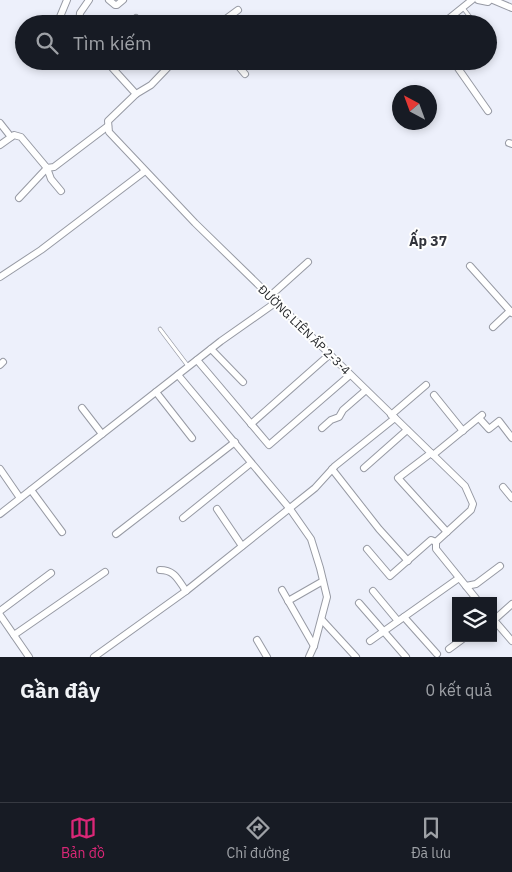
<!DOCTYPE html>
<html lang="vi">
<head>
<meta charset="utf-8">
<style>
	:root { --surface:#171b24; --page:#20242c; --text:#f1f3f6; --muted:#9ea1a6; --line:#363941; --accent:#db2777 }
	body { margin:0; font-family:"IBM Plex Sans",sans-serif; background:var(--page); color:var(--text) }
	.controls { position:absolute; right:15px; bottom:15px; display:grid; overflow:hidden; border-radius:0px; box-shadow:0 2px 8px #0003 }
	.controls button { width:45px; height:45px; display:grid; place-items:center; padding:0; border:0; border-bottom:1px solid var(--line); background:var(--surface); color:var(--text); font:25px sans-serif }
	.compass { position:absolute; left:392px; top:85px; width:45px; height:45px; border-radius:50%; background:var(--surface); box-shadow:0 2px 8px #0003; rotate:319deg }
	.list { margin:0; padding:0; list-style:none }
	h2 { display:flex; justify-content:space-between; align-items:center; height:65px; margin:0; padding:0 20px; font-size:21px }
	h2 small { font-size:16px; font-weight:400; color:var(--muted) }
	.icon { flex:none; width:28px; height:28px; fill:none; stroke:currentColor; stroke-width:2; stroke-linecap:round; stroke-linejoin:round }
	.map { position:relative; flex:none; width:512px; height:657px; overflow:hidden }
	.search { position:absolute; background:var(--surface); box-shadow:0 2px 8px #0003; left:15px; right:15px; top:15px; height:55px; display:flex; align-items:center; gap:12px; box-sizing:border-box; padding:0 18px; border-radius:28px; color:var(--muted); font-size:19px }
	.sheet { height:145px; background:var(--surface) }
	nav { display:flex; justify-content:space-around; align-items:center; box-sizing:border-box; height:70px; border-top:1px solid var(--line); background:var(--surface); font-size:14px; color:var(--muted) }
	nav a { display:grid; justify-items:center; gap:2px }
	nav .on { color:var(--accent) }
	.map>svg:first-child { display:block }
	.lines { fill:none; stroke-linecap:round; stroke-linejoin:round }
	.service-casing { stroke:#979aa4; stroke-width:4.5 }
	.minor-casing { stroke:#979aa4; stroke-width:8 }
	.service { stroke:#fff; stroke-width:3 }
	.minor { stroke:#fff; stroke-width:6 }
	.labels { text-anchor:middle; stroke-width:4; stroke-linejoin:round; paint-order:stroke }
	.street-label { font-size:12px; fill:#242629; stroke:#fefefe }
	.neighbourhood-label { font-size:14px; font-weight:bold; fill:#30323a; stroke:#fefefe }
</style>
</head>
<body>
<div class="map">
<svg width="512" height="657" viewBox="0 0 512 657">
	<rect width="100%" height="100%" fill="#edf0fb"/>
	<g class="lines">
		<g class="service-casing">
			<g id="service">
				<polyline points="463,8 474,22"/>
				<polyline points="21,30 24,33"/>
				<polyline points="160,329 188,366"/>
			</g>
		</g>
		<g class="minor-casing">
			<g id="minor">
				<polyline points="109,0 115,5 117,5 123,0"/>
				<polyline points="478,0 488,2 490,0"/>
				<polyline points="493,0 512,8"/>
				<polyline points="136,18 141,24"/>
				<polyline points="57,24 67,0"/>
				<polyline points="79,24 80,13 89,0"/>
				<polyline points="219,24 238,10"/>
				<polyline points="442,24 472,0"/>
				<polyline points="106,61 136,94 108,121 109,132 195,223 465,486 473,504 471,510 436,542 436,549 478,601"/>
				<polyline points="234,61 245,74"/>
				<polyline points="453,61 488,111"/>
				<polyline points="136,94 151,85 174,61"/>
				<polyline points="0,123 11,137"/>
				<polyline points="509,143 512,144"/>
				<polyline points="0,145 14,135 21,137 47,168 54,167 108,126"/>
				<polyline points="19,198 47,168 51,179 61,191"/>
				<polyline points="470,266 512,313"/>
				<polyline points="0,277 41,250 145,171"/>
				<polyline points="269,297 308,262"/>
				<polyline points="493,327 510,311"/>
				<polyline points="211,349 243,382"/>
				<polyline points="197,360 269,445 350,375"/>
				<polyline points="0,365 3,362"/>
				<polyline points="178,375 290,509 311,539 320,568 327,597 314,646 309,657"/>
				<polyline points="156,392 192,438"/>
				<polyline points="434,395 463,431"/>
				<polyline points="82,408 102,434"/>
				<polyline points="391,415 426,385"/>
				<polyline points="479,418 489,429 499,421 512,438"/>
				<polyline points="251,424 329,355"/>
				<polyline points="322,428 331,420 339,417 343,410 366,390"/>
				<polyline points="431,453 398,478 447,532"/>
				<polyline points="433,455 482,415"/>
				<polyline points="364,468 407,430"/>
				<polyline points="0,469 20,498"/>
				<polyline points="332,469 379,529 408,561"/>
				<polyline points="503,487 512,498"/>
				<polyline points="31,490 62,532"/>
				<polyline points="217,509 242,546"/>
				<polyline points="0,514 221,341 275,303"/>
				<polyline points="183,518 251,463"/>
				<polyline points="116,534 235,442"/>
				<polyline points="367,549 390,576 431,540 436,542"/>
				<path d="M160 570C175 570 178 580 186 591L315 488 335 466 395 418"/>
				<polyline points="466,586 476,584 500,566"/>
				<polyline points="282,590 314,646"/>
				<polyline points="373,591 398,621"/>
				<polyline points="288,601 323,581"/>
				<polyline points="359,603 406,657"/>
				<polyline points="0,611 51,573"/>
				<polyline points="0,615 29,657"/>
				<polyline points="404,617 437,654"/>
				<polyline points="493,619 512,641"/>
				<polyline points="322,620 356,657"/>
				<polyline points="494,620 512,604"/>
				<polyline points="14,635 105,572"/>
				<polyline points="257,640 267,657"/>
				<polyline points="370,641 459,578"/>
				<polyline points="449,649 464,638"/>
				<polyline points="94,657 186,591"/>
			</g>
		</g>
		<use href="#service" class="service"/>
		<use href="#minor" class="minor"/>
	</g>
	<g class="labels">
		<g class="street-label">
			<text transform="translate(304 330) rotate(44)" y="4">ĐƯỜNG LIÊN ẤP 2-3-4</text>
		</g>
		<g class="neighbourhood-label">
			<text x="428" y="246">Ấp 37</text>
		</g>
	</g>
</svg>
<div class="controls">
<button><svg class="icon" aria-label="layers" viewBox="0 0 24 24"><path d="M12 4l9 5-9 5-9-5zM3 14l9 5 9-5"/></svg></button>
</div>
<svg class="compass" viewBox="-18 -18 36 36"><path d="M0-13l5 13h-10z" fill="#e53935"/><path d="M0 13l5-13h-10z" fill="#9ea1a6"/></svg>
<div class="search"><svg class="icon" aria-label="search" viewBox="0 0 24 24"><circle cx="10" cy="10" r="6"/><path d="M15 15l6 6"/></svg>Tìm kiếm</div>
</div>
<section class="sheet">
<h2>Gần đây<small>0 kết quả</small></h2>
<ul class="list">
</ul>
</section>
<nav>
<a class="on"><svg class="icon" aria-label="map" viewBox="0 0 24 24"><path d="M3 6l6-2 6 2 6-2v14l-6 2-6-2-6 2zM9 4v14M15 6v14"/></svg>Bản đồ</a>
<a><svg class="icon" aria-label="directions" viewBox="0 0 24 24"><path d="M12 3l9 9-9 9-9-9zM9 14v-3h6M13 9l2 2-2 2"/></svg>Chỉ đường</a>
<a><svg class="icon" aria-label="saved" viewBox="0 0 24 24"><path d="M7 4h10v16l-5-4-5 4z"/></svg>Đã lưu</a>
</nav>
</body>
</html>
